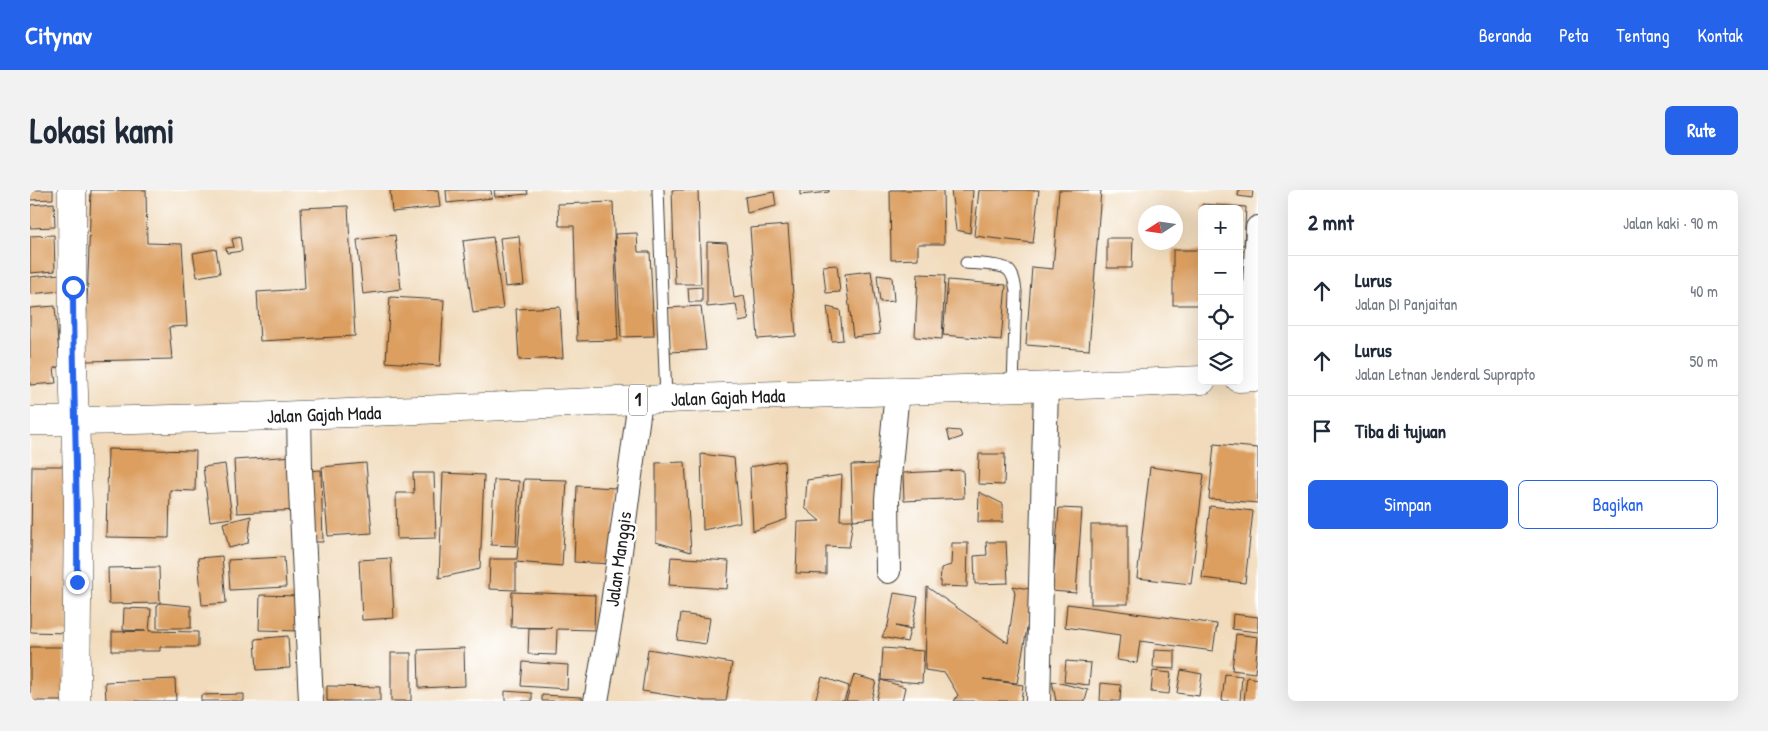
<!DOCTYPE html>
<html lang="id">
<head>
<meta charset="utf-8">
<style>
	:root { --surface:#fff; --page:#f2f2f3; --text:#1f2937; --muted:#747a83; --line:#e0e1e3; --accent:#2563eb }
	body { margin:0; font-family:"Patrick Hand",sans-serif; background:var(--page); color:var(--text) }
	.controls { position:absolute; right:15px; top:15px; display:grid; overflow:hidden; border-radius:8px; box-shadow:0 5px 20px #0002 }
	.controls button { width:45px; height:45px; display:grid; place-items:center; padding:0; border:0; border-bottom:1px solid var(--line); background:var(--surface); color:var(--text); font:25px sans-serif }
	.compass { position:absolute; left:1108px; top:15px; width:45px; height:45px; border-radius:50%; background:var(--surface); box-shadow:0 5px 20px #0002; rotate:258deg }
	.stop { position:absolute; width:15px; height:15px; margin:-11px; border:4px solid #2563eb; border-radius:50%; background:#fff }
	.stop.end { background:#2563eb; border-color:#fff; box-shadow:0 1px 5px #0008 }
	.list { margin:0; padding:0; list-style:none }
	h2 { display:flex; justify-content:space-between; align-items:center; height:65px; margin:0; padding:0 20px; font-size:21px }
	h2 small { font-size:16px; font-weight:400; color:var(--muted) }
	.list li { display:grid; grid-template-columns:32px 1fr auto; gap:15px; align-items:center; box-sizing:border-box; height:70px; padding:0 20px; border-top:1px solid var(--line) }
	.list b { display:block; font-size:19px; white-space:nowrap }
	.list p { margin:0; font-size:16px; white-space:nowrap; color:var(--muted) }
	.list em { font-size:16px; font-style:normal; color:var(--muted) }
	.actions { display:flex; gap:10px; padding:15px 20px }
	.actions a { flex:1; padding:11px 0; border:1px solid var(--accent); border-radius:8px; text-align:center; font-size:18px; color:var(--accent) }
	.actions .main { background:var(--accent); color:#fff }
	.icon { flex:none; width:28px; height:28px; fill:none; stroke:currentColor; stroke-width:2; stroke-linecap:round; stroke-linejoin:round }
	.map { position:relative; flex:none; width:1228px; height:511px; overflow:hidden; border-radius:8px }
	header { display:flex; align-items:center; gap:30px; box-sizing:border-box; height:70px; padding:0 25px; background:var(--accent); color:#fff }
	header strong { font-size:24px }
	nav { display:flex; gap:28px; margin-inline-start:auto; font-size:18px }
	.intro { display:flex; align-items:center; justify-content:space-between; box-sizing:border-box; height:120px; padding:0 30px }
	h1 { margin:0; font-size:35px }
	.button { padding:12px 22px; border-radius:8px; background:var(--accent); color:#fff; font-size:18px; font-weight:700 }
	main { display:flex; gap:30px; padding:0 30px }
	aside { flex:1; background:var(--surface); border-radius:8px; box-shadow:0 5px 20px #0002 }
	.map>svg:first-child { display:block }
	.building { fill:#dc9f60 }
	.lines { fill:none; stroke-linecap:round; stroke-linejoin:round }
	.lane-casing { stroke:#3c3934; stroke-width:13 }
	.street-casing { stroke:#3c3934; stroke-width:26 }
	.secondary-casing { stroke:#3c3934; stroke-width:29 }
	.highway-casing { stroke:#3c3934; stroke-width:29 }
	.lane { stroke:#fff; stroke-width:11 }
	.street { stroke:#fff; stroke-width:24 }
	.secondary { stroke:#fff; stroke-width:28 }
	.highway { stroke:#fff; stroke-width:28 }
	.route { stroke:#2563eb; stroke-width:6 }
	.labels { text-anchor:middle; stroke-width:5; stroke-linejoin:round; paint-order:stroke }
	.shield { fill:#fff; stroke:#606060; stroke-width:1 }
	.shield-label { font-size:18px; font-weight:bold; fill:#1c1c1c }
	.street-label { font-size:19px; fill:#1c1c1c; stroke:#fff }
</style>
</head>
<body>
<header>
<strong>Citynav</strong>
<nav><a>Beranda</a><a>Peta</a><a>Tentang</a><a>Kontak</a></nav>
</header>
<div class="intro"><h1>Lokasi kami</h1><a class="button">Rute</a></div>
<main>
<div class="map">
<svg width="1228" height="511" viewBox="0 0 1228 511">
	<rect width="100%" height="100%" fill="#fff"/>
	<filter id="ink" filterUnits="userSpaceOnUse"><feTurbulence type="fractalNoise" baseFrequency=".02" numOctaves="2"/><feDisplacementMap in="SourceGraphic" scale="10" xChannelSelector="R" yChannelSelector="G"/><feConvolveMatrix kernelMatrix="1 2 1 2 8 2 1 2 1" color-interpolation-filters="sRGB"/></filter>
	<filter id="wash" filterUnits="userSpaceOnUse"><feTurbulence type="fractalNoise" baseFrequency=".0096" numOctaves="4" result="noise"/><feDisplacementMap in="SourceGraphic" scale="20" xChannelSelector="R" yChannelSelector="G"/><feGaussianBlur stdDeviation="1.12" result="paint"/><feColorMatrix in="noise" values="0 0 0 0 0 0 0 0 0 0 0 0 0 0 0 0 0 1.4 0 .05"/><feComposite in="paint" operator="in"/></filter>
	<g filter="url(#wash)">
		<rect width="100%" height="100%" fill="#f1dbbc"/>
		<g id="blocks">
			<g class="building">
				<polygon points="0,0 23,0 23,9 0,10"/>
				<polygon points="61,0 116,0 117,53 152,54 157,136 139,137 142,169 55,171"/>
				<polygon points="360,0 408,0 410,17 362,22"/>
				<polygon points="416,0 461,0 462,8 417,13"/>
				<polygon points="464,0 497,0 498,4 465,7"/>
				<polygon points="642,0 668,0 671,94 645,94"/>
				<polygon points="770,0 799,0 799,2 770,5"/>
				<polygon points="860,0 913,0 914,54 888,54 888,69 861,70"/>
				<polygon points="921,0 943,0 940,43 926,40"/>
				<polygon points="949,0 1009,0 1003,53 944,46"/>
				<polygon points="1029,0 1071,0 1059,160 996,155 1002,77 1023,79"/>
				<polygon points="1209,0 1223,0 1222,8 1208,6"/>
				<polygon points="744,2 746,16 717,23 715,7"/>
				<polygon points="583,12 588,150 547,151 544,36 529,36 528,14"/>
				<polygon points="24,13 25,37 0,38 0,15"/>
				<polygon points="1172,14 1216,17 1214,55 1209,55 1209,19 1172,19"/>
				<polygon points="318,16 325,146 230,151 227,102 275,99 271,18"/>
				<polygon points="758,35 766,146 728,149 720,38"/>
				<polygon points="607,43 608,62 620,62 624,146 591,147 585,44"/>
				<polygon points="24,45 25,81 0,83 0,46"/>
				<polygon points="365,45 371,99 333,104 327,50"/>
				<polygon points="489,46 494,95 475,97 470,48"/>
				<polygon points="210,47 212,61 197,63 196,58 204,57 202,49"/>
				<polygon points="463,47 473,119 443,123 433,51"/>
				<polygon points="1077,48 1103,48 1102,78 1077,78"/>
				<polygon points="677,52 697,53 704,108 714,106 719,130 709,132 706,114 677,117"/>
				<polygon points="186,59 190,83 167,87 163,63"/>
				<rect x="1143" y="60" width="29" height="55"/>
				<rect x="1209" y="61" width="8" height="54"/>
				<polygon points="807,75 810,102 796,103 793,76"/>
				<polygon points="841,81 850,144 823,147 815,84"/>
				<polygon points="30,84 31,101 0,104 0,87"/>
				<polygon points="888,84 915,85 912,149 885,147"/>
				<polygon points="847,85 862,87 864,111 850,112"/>
				<polygon points="918,90 976,95 971,150 913,145"/>
				<polygon points="672,97 672,112 659,112 658,98"/>
				<polygon points="360,107 414,110 410,176 356,172"/>
				<polygon points="25,116 30,177 24,178 26,193 0,195 0,118"/>
				<polygon points="671,116 676,160 640,162 637,118"/>
				<polygon points="530,117 533,168 489,170 486,119"/>
				<polygon points="797,117 810,120 813,150 802,151"/>
				<polygon points="917,240 930,241 932,247 920,251"/>
				<polygon points="1184,254 1228,258 1228,313 1179,309"/>
				<polygon points="78,259 166,261 165,301 140,300 139,348 76,347"/>
				<polygon points="671,264 704,268 710,332 673,340"/>
				<polygon points="949,264 975,264 974,295 948,294"/>
				<polygon points="265,266 269,320 207,323 204,270"/>
				<polygon points="754,271 757,329 723,341 720,277"/>
				<polygon points="655,272 661,362 626,352 626,273"/>
				<polygon points="336,273 342,343 298,346 292,277"/>
				<polygon points="195,274 202,328 180,331 173,277"/>
				<polygon points="853,274 854,327 823,330 821,275"/>
				<polygon points="2,276 41,276 38,443 0,442"/>
				<polygon points="1120,277 1174,284 1161,394 1107,388"/>
				<polygon points="291,280 293,352 277,352 275,281"/>
				<polygon points="933,280 934,308 874,311 873,283"/>
				<polygon points="383,283 404,283 406,348 367,349 366,303 384,303"/>
				<polygon points="413,283 454,285 450,379 409,388"/>
				<polygon points="812,285 810,330 823,330 819,357 796,356 796,384 766,383 768,332 790,331 775,318 777,290"/>
				<polygon points="494,289 537,290 532,376 486,372 486,400 459,399 460,369 487,369"/>
				<polygon points="464,290 489,291 486,356 461,355"/>
				<polygon points="547,296 586,298 583,374 544,372"/>
				<polygon points="949,302 973,314 973,332 948,332"/>
				<polygon points="1180,316 1223,321 1215,393 1172,388"/>
				<polygon points="1029,318 1052,319 1046,403 1022,401"/>
				<polygon points="221,326 218,353 199,358 193,333"/>
				<rect x="1061" y="335" width="37" height="79"/>
				<polygon points="956,352 976,352 978,393 945,394 944,366 957,365"/>
				<polygon points="922,353 938,353 937,397 910,396 911,378 921,375"/>
				<polygon points="192,366 196,413 172,415 168,368"/>
				<polygon points="254,367 256,397 200,400 198,370"/>
				<polygon points="641,367 699,371 697,399 639,395"/>
				<polygon points="361,368 364,428 332,430 329,370"/>
				<polygon points="129,377 130,413 79,414 78,378"/>
				<polygon points="983,396 1004,400 987,493 953,489 993,495 991,511 924,511 928,505 915,483 895,480 897,397 978,453 985,403"/>
				<polygon points="482,402 565,405 564,440 527,439 526,465 498,464 499,438 522,438 481,437"/>
				<polygon points="864,403 888,407 882,439 866,436 880,440 877,452 852,447 858,435"/>
				<polygon points="230,405 271,406 270,441 229,440"/>
				<polygon points="130,413 161,416 161,438 127,438 127,416"/>
				<polygon points="1037,414 1187,434 1183,461 1110,451 1107,473 1087,470 1090,445 1035,437"/>
				<polygon points="94,418 121,419 119,441 168,442 168,457 130,457 130,461 82,461 82,442 116,441 93,440"/>
				<polygon points="651,424 680,428 676,454 647,450"/>
				<polygon points="1203,424 1228,427 1228,442 1202,439"/>
				<polygon points="1206,444 1228,447 1225,483 1202,480"/>
				<polygon points="258,446 260,478 227,480 225,449"/>
				<rect x="0" y="457" width="34" height="54"/>
				<polygon points="434,458 435,496 389,498 388,460"/>
				<polygon points="853,458 894,461 892,493 851,490"/>
				<polygon points="618,459 702,473 696,511 676,511 612,501"/>
				<polygon points="1124,460 1145,461 1145,479 1123,478"/>
				<rect x="361" y="463" width="20" height="48"/>
				<polygon points="1036,471 1061,473 1059,495 1034,492"/>
				<polygon points="493,472 538,475 537,499 491,496"/>
				<polygon points="1151,480 1172,484 1169,506 1147,503"/>
				<polygon points="1123,481 1141,483 1139,504 1121,502"/>
				<polygon points="1195,484 1212,486 1210,511 1192,511"/>
				<polygon points="824,485 846,491 841,511 816,511"/>
				<polygon points="792,487 819,496 814,511 785,511"/>
				<polygon points="1217,487 1228,489 1228,511 1214,511"/>
				<polygon points="145,489 146,511 76,511 75,492"/>
				<polygon points="851,490 875,497 872,511 846,511"/>
				<polygon points="1022,491 1058,500 1055,511 1026,511"/>
				<polygon points="1071,493 1091,495 1090,511 1070,511"/>
				<polygon points="297,496 350,497 350,511 297,511"/>
				<polygon points="475,501 502,503 502,511 475,511"/>
				<polygon points="214,504 214,511 171,511 171,505"/>
				<polygon points="512,505 552,507 552,511 512,511"/>
			</g>
		</g>
	</g>
	<g filter="url(#ink)">
		<use href="#blocks" fill-opacity="0" stroke="#3c3934" stroke-width="1"/>
		<g class="lines">
			<g class="lane-casing">
				<g id="lane">
					<polyline points="628,0 636,209"/>
					<path d="M936 73C946 74 969 74 977 79 984 84 985 94 986 102L983 197"/>
				</g>
			</g>
			<g class="street-casing">
				<g id="street">
					<polyline points="1220,187 1228,38"/>
					<polyline points="269,225 270,280 281,511"/>
					<polyline points="858,381 857,309 867,201"/>
					<polyline points="566,511 583,414 610,210"/>
					<polyline points="1008,511 1016,197"/>
				</g>
			</g>
			<g class="secondary-casing">
				<polyline id="secondary" points="42,0 43,175 48,312 46,511"/>
			</g>
			<g class="highway-casing">
				<g id="highway">
					<polyline points="1209,188 1228,187"/>
					<path d="M0 231C204 231 408 218 612 210 799 202 985 199 1172 190"/>
				</g>
			</g>
			<use href="#lane" class="lane"/>
			<use href="#street" class="street"/>
			<use href="#secondary" class="secondary"/>
			<use href="#highway" class="highway"/>
		</g>
	</g>
	<g class="lines" filter="url(#ink)">
		<path class="route" d="M43 97C43 195 48 293 47 392"/>
	</g>
	<g class="labels">
		<rect class="shield" x="599" y="194.5" width="18" height="31" rx="4"/>
		<g class="shield-label">
			<text x="608" y="216">1</text>
		</g>
		<g class="street-label">
			<text transform="translate(698 207) rotate(-2)" y="7">Jalan Gajah Mada</text>
			<text transform="translate(294 224) rotate(-2)" y="7">Jalan Gajah Mada</text>
			<text transform="translate(588 369) rotate(-82)" y="7">Jalan Manggis</text>
		</g>
	</g>
</svg>
<div class="controls">
<button>+</button>
<button>−</button>
<button><svg class="icon" aria-label="locate" viewBox="0 0 24 24"><circle cx="12" cy="12" r="6"/><path d="M12 2v4M12 18v4M2 12h4M18 12h4"/></svg></button>
<button><svg class="icon" aria-label="layers" viewBox="0 0 24 24"><path d="M12 4l9 5-9 5-9-5zM3 14l9 5 9-5"/></svg></button>
</div>
<svg class="compass" viewBox="-18 -18 36 36"><path d="M0-13l5 13h-10z" fill="#e53935"/><path d="M0 13l5-13h-10z" fill="#747a83"/></svg>
<div class="stop" style="left:43px;top:97px"></div>
<div class="stop end" style="left:47px;top:392px"></div>
</div>
<aside>
<h2>2 mnt<small>Jalan kaki · 90 m</small></h2>
<ul class="list">
<li><svg class="icon" aria-label="ahead" viewBox="0 0 24 24"><path d="M12 20V5M6 11l6-6 6 6"/></svg><div><b>Lurus</b><p>Jalan DI Panjaitan</p></div><em>40 m</em></li>
<li><svg class="icon" aria-label="ahead" viewBox="0 0 24 24"><path d="M12 20V5M6 11l6-6 6 6"/></svg><div><b>Lurus</b><p>Jalan Letnan Jenderal Suprapto</p></div><em>50 m</em></li>
<li><svg class="icon" aria-label="arrive" viewBox="0 0 24 24"><path d="M6 21V4h12l-3 4 3 4H6"/></svg><div><b>Tiba di tujuan</b></div></li>
</ul>
<div class="actions"><a class="main">Simpan</a><a>Bagikan</a></div>
</aside>
</main>
</body>
</html>
